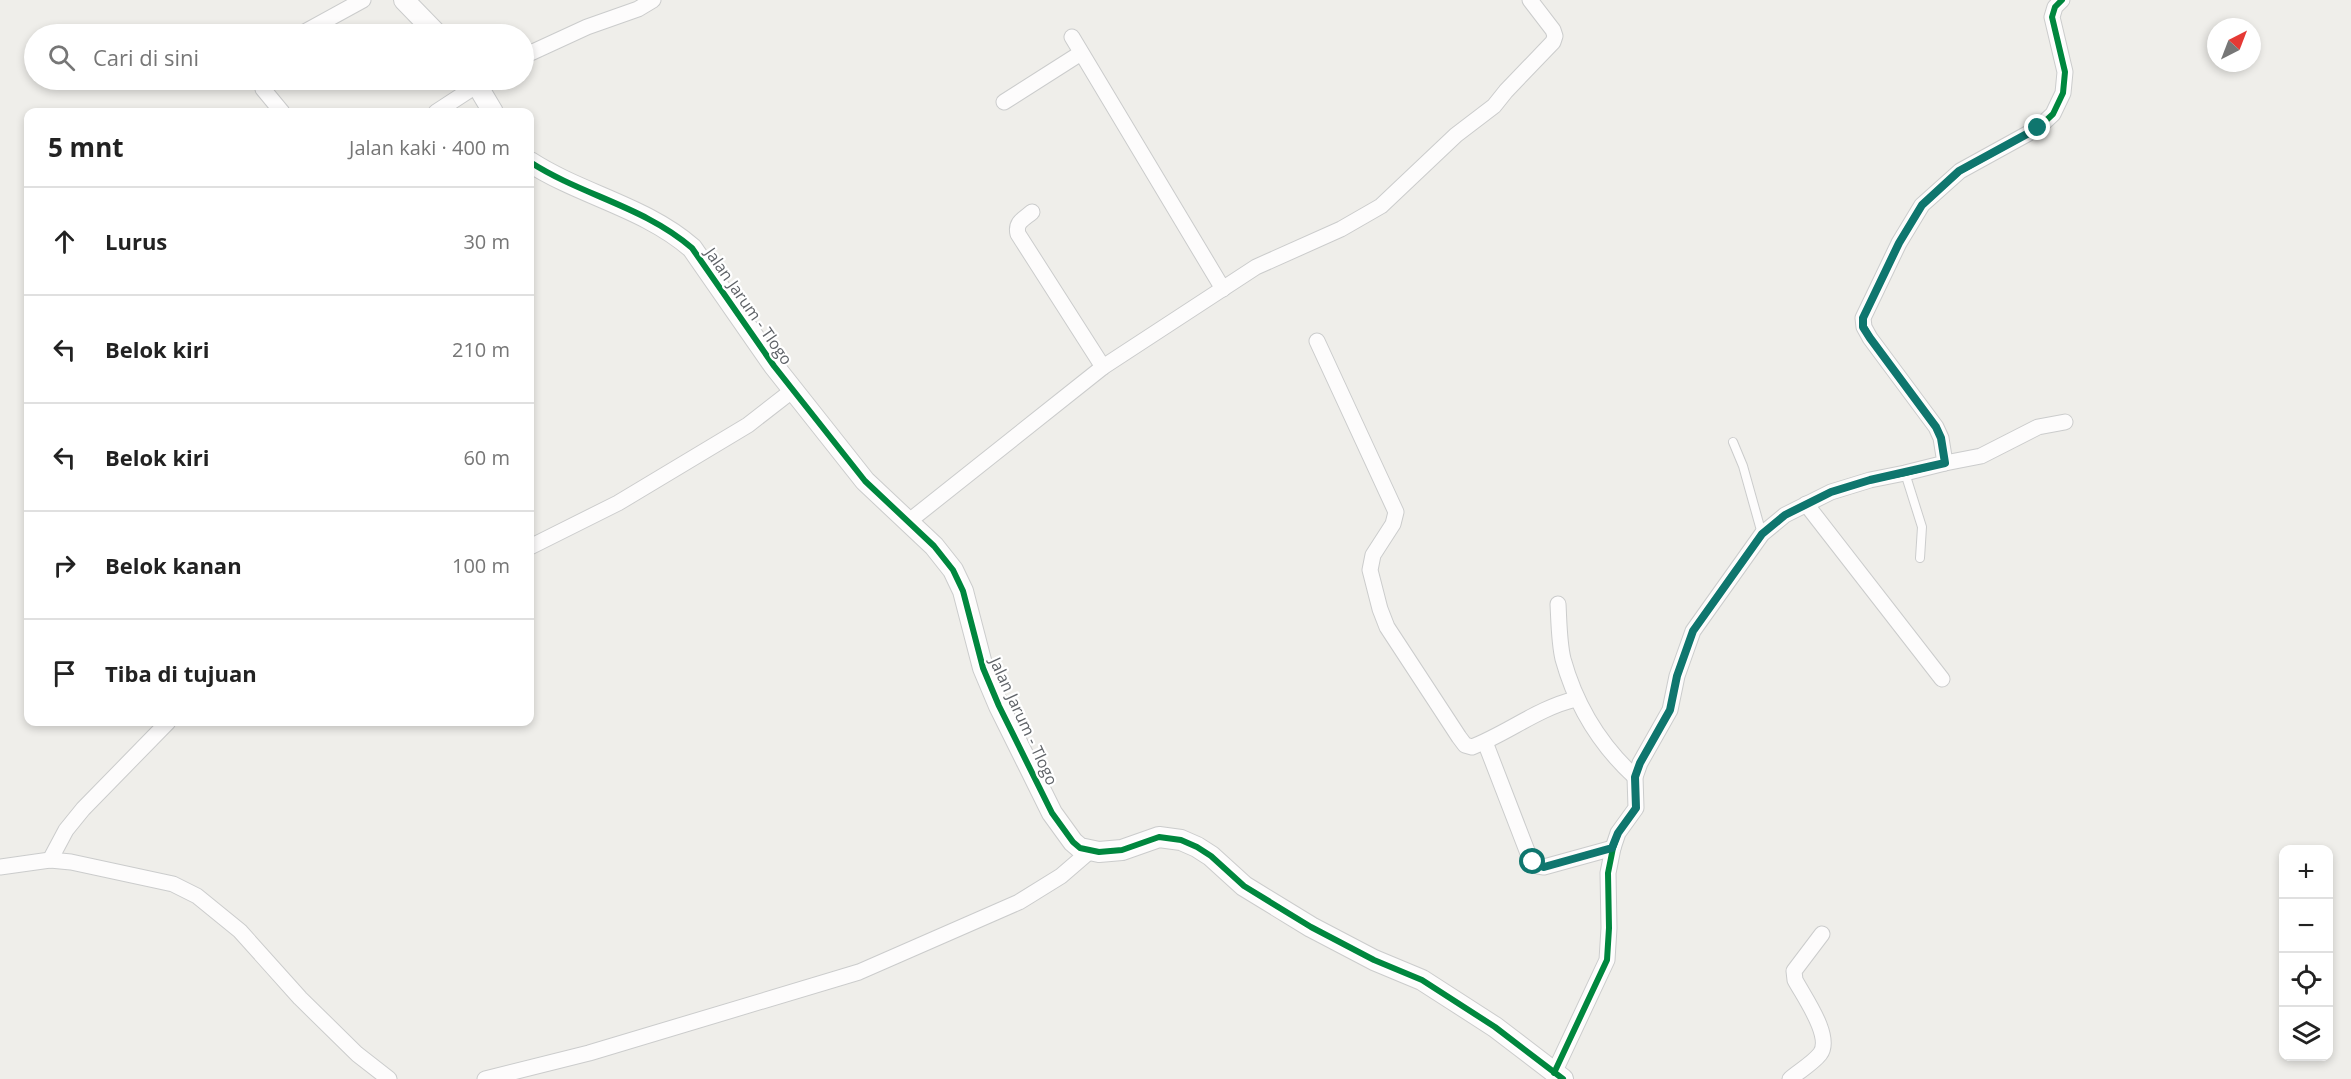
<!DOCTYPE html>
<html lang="id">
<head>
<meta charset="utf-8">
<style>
	:root { --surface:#fff; --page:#f2f2f2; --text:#222; --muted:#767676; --line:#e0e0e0 }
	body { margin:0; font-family:"Open Sans",sans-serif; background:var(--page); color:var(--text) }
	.controls { position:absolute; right:18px; bottom:18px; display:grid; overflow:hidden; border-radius:12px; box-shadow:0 3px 9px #0003 }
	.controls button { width:54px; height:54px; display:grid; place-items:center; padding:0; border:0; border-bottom:2px solid var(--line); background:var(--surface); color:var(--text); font:30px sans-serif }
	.compass { position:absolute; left:2207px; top:18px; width:54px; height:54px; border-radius:50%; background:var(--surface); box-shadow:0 3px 9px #0003; rotate:42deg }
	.stop { position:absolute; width:18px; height:18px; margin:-14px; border:4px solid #0f766e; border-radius:50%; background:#fff }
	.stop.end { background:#0f766e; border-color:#fff; box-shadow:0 2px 6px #0008 }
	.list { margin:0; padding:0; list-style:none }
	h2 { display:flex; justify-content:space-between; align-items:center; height:78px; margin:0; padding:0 24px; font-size:26px }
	h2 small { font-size:20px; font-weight:400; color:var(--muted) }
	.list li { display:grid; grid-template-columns:39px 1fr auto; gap:18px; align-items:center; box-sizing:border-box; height:108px; padding:0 24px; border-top:2px solid var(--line) }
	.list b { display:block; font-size:22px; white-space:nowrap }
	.list em { font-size:20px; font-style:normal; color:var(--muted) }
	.icon { flex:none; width:33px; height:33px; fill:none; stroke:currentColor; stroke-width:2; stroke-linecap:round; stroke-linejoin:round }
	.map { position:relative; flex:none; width:2351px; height:1079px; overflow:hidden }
	.search { position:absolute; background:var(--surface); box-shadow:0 3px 9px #0003; left:24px; top:24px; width:510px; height:66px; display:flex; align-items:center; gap:15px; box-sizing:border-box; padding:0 21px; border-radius:33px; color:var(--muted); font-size:22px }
	.panel { position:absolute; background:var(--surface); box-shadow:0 3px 9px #0003; left:24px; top:108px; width:510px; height:618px; border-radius:12px }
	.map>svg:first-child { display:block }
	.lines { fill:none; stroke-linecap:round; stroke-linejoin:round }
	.service-casing { stroke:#cbcccc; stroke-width:10 }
	.minor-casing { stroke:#cbcccc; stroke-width:17 }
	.tertiary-casing { stroke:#cbcccc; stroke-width:22 }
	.service { stroke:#fdfcfc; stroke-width:8 }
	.minor { stroke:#fdfcfc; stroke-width:15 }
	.tertiary { stroke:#fdfcfc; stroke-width:20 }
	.cycleway-casing { stroke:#fff; stroke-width:10 }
	.cycleway { stroke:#00873e; stroke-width:6 }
	.route { stroke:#0f766e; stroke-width:8 }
	.labels { text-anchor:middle; stroke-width:4.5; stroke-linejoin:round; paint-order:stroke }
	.street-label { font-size:16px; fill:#5f6368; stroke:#fff }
</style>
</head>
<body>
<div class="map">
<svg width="2351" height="1079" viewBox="0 0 2351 1079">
	<rect width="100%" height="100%" fill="#efeeea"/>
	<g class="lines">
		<g class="service-casing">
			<g id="service">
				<polyline points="1733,442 1743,466 1762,534"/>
				<polyline points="1905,473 1922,527 1920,558"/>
			</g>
		</g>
		<g class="minor-casing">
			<g id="minor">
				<polyline points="301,34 363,0"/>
				<polyline points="1072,37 1223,289"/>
				<polyline points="524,56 587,27 638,9 653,0"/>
				<polyline points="261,80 263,89 282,112"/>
				<polyline points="1004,102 1081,53"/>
				<polyline points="436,112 485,80"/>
				<path d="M1032 212C1024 219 1015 222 1018 234L1103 367"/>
				<path d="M1317 341 1396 512 1393 524 1373 555 1370 570 1380 609 1387 627 1459 737 1465 745 1472 747C1508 733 1538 708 1576 699"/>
				<polyline points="1945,463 1981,456 2038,427 2065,422"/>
				<polyline points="1806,504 1942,679"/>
				<polyline points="908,522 1103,367 1256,267 1341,229 1381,206 1456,135 1494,106 1506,91 1553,42 1555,36 1553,30 1530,0"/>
				<polyline points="530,547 618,503 748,425 793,390"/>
				<path d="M1558 604C1559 622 1559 642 1563 659 1576 706 1599 744 1635 777"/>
				<polyline points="1485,742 1529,856 1538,866 1544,867 1613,848"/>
				<polyline points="50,860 66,830 83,809 168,722"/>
				<polyline points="0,867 50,860 71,862 173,884 197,896 240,931 300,998 357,1054 389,1079"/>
				<polyline points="1554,1073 1607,960 1609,928 1608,873 1613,848 1618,833 1636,808 1635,777 1640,763 1670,710 1677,676 1693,631 1762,534 1785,515 1831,492 1870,480 1905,473 1945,463 1941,438 1936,427 1870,338 1864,327 1863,318 1899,243 1922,205 1960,171 2038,128 2053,114 2063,93 2065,72 2052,17 2055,7 2062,0"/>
				<polyline points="485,1079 589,1053 859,972 1019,902 1061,876 1090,851"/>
				<path d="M1790 1079C1799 1071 1812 1064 1820 1054 1833 1037 1804 997 1795 980L1794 971 1822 934"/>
			</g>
		</g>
		<g class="tertiary-casing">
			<g id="tertiary">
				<polyline points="404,0 437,34"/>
				<polyline points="474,80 493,112"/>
				<path d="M530 162C581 195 645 207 692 248L774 366 865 481 934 546 953 570 963 591 983 668 999 706 1052 813 1073 842 1080 848 1099 852 1122 850 1159 837 1181 840 1197 847 1211 856 1244 886 1311 927 1374 960 1422 980 1495 1027 1563 1079"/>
			</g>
		</g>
		<use href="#service" class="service"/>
		<use href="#minor" class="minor"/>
		<use href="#tertiary" class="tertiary"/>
		<g class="cycleway-casing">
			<g id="cycleway">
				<path d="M530 162C581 195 645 207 692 248L774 366 865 481 934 546 953 570 963 591 983 668 999 706 1052 813 1073 842 1080 848 1099 852 1122 850 1159 837 1181 840 1197 847 1211 856 1244 886 1311 927 1374 960 1422 980 1495 1027 1563 1079"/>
				<polyline points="1554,1073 1607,960 1609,928 1608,873 1613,848 1618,833 1636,808 1635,777 1640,763 1670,710 1677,676 1693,631 1762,534 1785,515 1831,492 1870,480 1905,473 1945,463 1941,438 1936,427 1870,338 1864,327 1863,318 1899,243 1922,205 1960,171 2038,128 2053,114 2063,93 2065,72 2052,17 2055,7 2062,0"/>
			</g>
		</g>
		<use href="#cycleway" class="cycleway"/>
	</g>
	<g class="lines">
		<polyline class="route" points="1533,862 1544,867 1612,848 1618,833 1636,808 1635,777 1640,763 1670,710 1677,676 1693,631 1762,534 1785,515 1831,492 1870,480 1945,463 1941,438 1936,427 1870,338 1863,327 1863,318 1899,243 1922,205 1959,171 2038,128"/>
	</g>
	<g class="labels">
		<g class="street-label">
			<text transform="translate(749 306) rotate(55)" y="6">Jalan Jarum - Tlogo</text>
			<text transform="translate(1024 721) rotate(65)" y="6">Jalan Jarum - Tlogo</text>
		</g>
	</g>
</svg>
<div class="controls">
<button>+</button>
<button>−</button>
<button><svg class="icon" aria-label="locate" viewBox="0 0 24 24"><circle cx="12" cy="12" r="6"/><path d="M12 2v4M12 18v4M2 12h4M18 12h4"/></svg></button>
<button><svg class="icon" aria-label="layers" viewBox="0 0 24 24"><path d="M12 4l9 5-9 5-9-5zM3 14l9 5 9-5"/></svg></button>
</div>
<svg class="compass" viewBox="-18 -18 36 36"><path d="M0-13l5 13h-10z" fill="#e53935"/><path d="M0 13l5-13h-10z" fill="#767676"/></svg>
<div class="stop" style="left:1533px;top:862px"></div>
<div class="stop end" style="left:2038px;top:128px"></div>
<div class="search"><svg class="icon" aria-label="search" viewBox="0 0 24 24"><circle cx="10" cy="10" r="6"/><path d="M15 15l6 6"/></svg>Cari di sini</div>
<section class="panel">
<h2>5 mnt<small>Jalan kaki · 400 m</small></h2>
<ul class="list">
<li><svg class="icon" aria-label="ahead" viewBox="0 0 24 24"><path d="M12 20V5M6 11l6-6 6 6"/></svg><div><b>Lurus</b></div><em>30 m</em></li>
<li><svg class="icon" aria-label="left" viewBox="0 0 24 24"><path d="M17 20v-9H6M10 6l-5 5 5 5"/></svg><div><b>Belok kiri</b></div><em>210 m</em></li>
<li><svg class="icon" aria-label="left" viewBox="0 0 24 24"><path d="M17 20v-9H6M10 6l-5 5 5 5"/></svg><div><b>Belok kiri</b></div><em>60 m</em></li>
<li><svg class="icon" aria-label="right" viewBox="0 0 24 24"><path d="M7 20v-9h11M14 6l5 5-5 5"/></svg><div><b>Belok kanan</b></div><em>100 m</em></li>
<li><svg class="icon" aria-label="arrive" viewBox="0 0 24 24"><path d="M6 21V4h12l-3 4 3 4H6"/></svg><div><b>Tiba di tujuan</b></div></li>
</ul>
</section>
</div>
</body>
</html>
